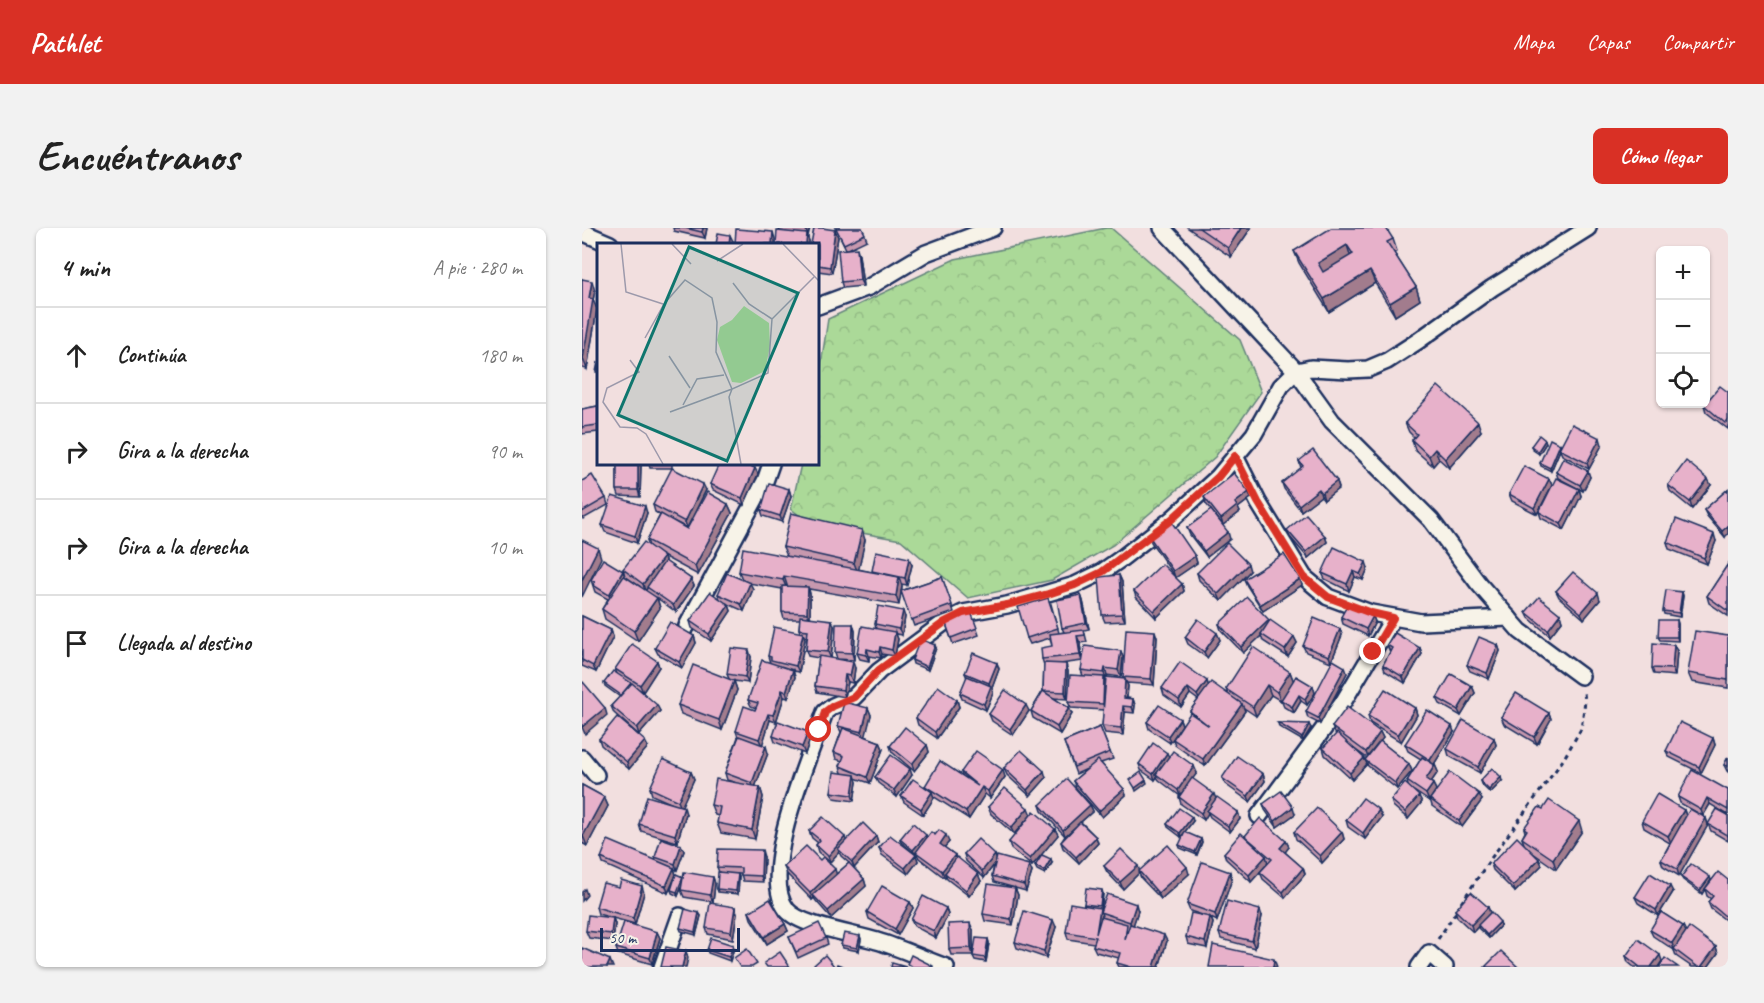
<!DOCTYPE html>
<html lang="es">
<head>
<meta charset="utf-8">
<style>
	:root { --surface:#fff; --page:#f2f2f2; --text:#222; --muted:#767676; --line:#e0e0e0; --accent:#d93025 }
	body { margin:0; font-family:Caveat,sans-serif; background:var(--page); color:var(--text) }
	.controls { position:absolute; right:18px; top:18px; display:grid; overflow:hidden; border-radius:9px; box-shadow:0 2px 4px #0004 }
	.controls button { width:54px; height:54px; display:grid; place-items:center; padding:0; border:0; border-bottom:2px solid var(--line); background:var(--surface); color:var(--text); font:30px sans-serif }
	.scale { position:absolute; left:18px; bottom:15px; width:140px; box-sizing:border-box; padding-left:6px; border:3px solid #1b2f5e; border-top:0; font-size:16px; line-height:21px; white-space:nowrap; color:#1b2f5e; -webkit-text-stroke:4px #f7f3e8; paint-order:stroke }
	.stop { position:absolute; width:18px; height:18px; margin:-14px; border:4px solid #d93025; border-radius:50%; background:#fff }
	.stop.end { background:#d93025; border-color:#fff; box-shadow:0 2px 6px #0008 }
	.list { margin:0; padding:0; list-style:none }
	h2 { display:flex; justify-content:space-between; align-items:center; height:78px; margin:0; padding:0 24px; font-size:26px }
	h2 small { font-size:20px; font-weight:400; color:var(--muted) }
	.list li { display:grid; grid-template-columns:39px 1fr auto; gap:18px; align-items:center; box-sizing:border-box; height:96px; padding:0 24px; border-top:2px solid var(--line) }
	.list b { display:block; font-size:22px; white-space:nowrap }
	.list em { font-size:20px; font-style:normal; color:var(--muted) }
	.icon { flex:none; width:33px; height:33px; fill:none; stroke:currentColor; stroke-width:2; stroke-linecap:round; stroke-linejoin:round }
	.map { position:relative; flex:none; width:1146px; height:739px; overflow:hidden; border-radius:9px }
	header { display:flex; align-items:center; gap:36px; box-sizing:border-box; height:84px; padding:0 30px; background:var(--accent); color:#fff }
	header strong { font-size:28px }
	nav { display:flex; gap:33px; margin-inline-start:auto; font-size:21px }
	.intro { display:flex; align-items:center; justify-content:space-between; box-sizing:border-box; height:144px; padding:0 36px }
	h1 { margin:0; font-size:42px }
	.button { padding:15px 27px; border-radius:9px; background:var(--accent); color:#fff; font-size:21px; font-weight:700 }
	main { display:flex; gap:36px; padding:0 36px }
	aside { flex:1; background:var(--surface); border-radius:9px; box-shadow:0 2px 4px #0004 }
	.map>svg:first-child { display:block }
	.forest { fill:url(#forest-crowns); stroke:#63847b; stroke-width:1.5 }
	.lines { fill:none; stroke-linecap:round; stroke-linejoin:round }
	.minor-casing { stroke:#1b2f5e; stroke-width:20 }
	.path { stroke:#1b2f5e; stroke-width:3; stroke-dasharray:4.5 4.5; stroke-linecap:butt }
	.minor { stroke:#f7f3e8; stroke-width:15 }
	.wall { fill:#c798ae; stroke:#1b2f5e; stroke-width:1.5 }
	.shaded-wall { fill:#a27c8d; stroke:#1b2f5e; stroke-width:1.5 }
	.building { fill:#e7b1ca; stroke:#1b2f5e; stroke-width:1.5; fill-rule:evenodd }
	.route { stroke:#d93025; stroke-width:8 }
	.inset-road { fill:none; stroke:#9c99ab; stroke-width:1.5 }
	.view { fill:#0f766e; fill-opacity:0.15; stroke:#0f766e; stroke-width:3 }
	.inset-edge { fill:none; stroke:#1b2f5e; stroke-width:3 }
</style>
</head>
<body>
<header>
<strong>Pathlet</strong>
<nav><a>Mapa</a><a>Capas</a><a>Compartir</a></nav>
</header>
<div class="intro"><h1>Encuéntranos</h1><a class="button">Cómo llegar</a></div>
<main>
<aside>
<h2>4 min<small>A pie · 280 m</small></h2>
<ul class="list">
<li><svg class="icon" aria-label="ahead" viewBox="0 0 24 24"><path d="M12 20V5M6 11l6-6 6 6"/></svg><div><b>Continúa</b></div><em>180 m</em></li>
<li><svg class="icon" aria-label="right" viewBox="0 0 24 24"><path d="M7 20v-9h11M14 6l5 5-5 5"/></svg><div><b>Gira a la derecha</b></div><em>90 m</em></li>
<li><svg class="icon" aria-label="right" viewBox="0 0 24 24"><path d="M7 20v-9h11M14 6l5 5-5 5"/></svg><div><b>Gira a la derecha</b></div><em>10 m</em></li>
<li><svg class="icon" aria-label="arrive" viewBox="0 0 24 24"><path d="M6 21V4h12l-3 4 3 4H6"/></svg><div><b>Llegada al destino</b></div></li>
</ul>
</aside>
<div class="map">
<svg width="1146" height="739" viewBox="0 0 1146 739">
	<defs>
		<pattern id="forest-crowns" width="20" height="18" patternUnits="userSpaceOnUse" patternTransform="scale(1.5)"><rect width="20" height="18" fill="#abd998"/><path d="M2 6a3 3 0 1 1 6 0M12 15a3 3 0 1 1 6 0" fill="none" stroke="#93bb85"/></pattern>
	</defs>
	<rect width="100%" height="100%" fill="#f2dfdf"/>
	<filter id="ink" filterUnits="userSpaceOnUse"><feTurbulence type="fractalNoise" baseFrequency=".0167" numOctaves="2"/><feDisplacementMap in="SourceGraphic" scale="12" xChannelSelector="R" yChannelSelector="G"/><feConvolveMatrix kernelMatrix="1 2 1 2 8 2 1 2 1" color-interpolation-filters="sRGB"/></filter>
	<g filter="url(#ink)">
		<polygon class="forest" points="524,0 529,0 658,112 679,164 633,229 531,317 470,352 386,370 319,312 229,296 209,281 219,236 236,236 236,156 246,91 373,31"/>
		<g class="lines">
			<g class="minor-casing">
				<g id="minor">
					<polyline points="580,0 714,143 729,140 766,142 786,141 805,133 836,113 910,60 1006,0"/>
					<polyline points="0,4 28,16"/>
					<polyline points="236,78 287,59 344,25 411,0"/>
					<polyline points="653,228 676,274 722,349 746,369 789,385 839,394 927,390"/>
					<polyline points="105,398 183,253 189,236"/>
					<polyline points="0,530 14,547"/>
					<polyline points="677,588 760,476 811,390"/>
					<polyline points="80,739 98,688"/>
					<path d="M364 739C341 731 319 720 295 713 273 706 218 698 205 682 175 645 229 525 243 484L251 478 272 469 297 443 363 394 381 385 425 377 493 357 520 344 540 330 590 291 636 249 672 206 699 158 714 143 750 193 849 292 896 355 938 403 999 448"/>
					<polyline points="837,739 847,725 863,739"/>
				</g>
			</g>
			<g class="path">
				<polyline points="879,675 907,633 981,532 999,501 1003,473 1002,465"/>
				<polyline points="856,711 876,681"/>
			</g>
			<use href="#minor" class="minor"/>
		</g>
		<g class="wall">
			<polygon points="91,0 125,0 123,10 92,3"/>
			<polygon points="196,0 228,0 225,8 227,13 204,4 198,3"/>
			<polygon points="254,0 280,0 285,12 266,21 277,27 281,58 261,60 259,54 264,21"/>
			<polygon points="606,0 669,0 649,29"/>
			<polygon points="253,2 256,9 250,45 236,43 236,16"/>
			<polygon points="811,11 815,23 812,25 834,59 838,72 813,88 793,55 747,84 717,35 712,23"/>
			<polygon points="0,51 13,63 11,72 15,81 5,141 0,140"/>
			<polygon points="1146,164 1146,201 1124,184 1122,177"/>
			<polygon points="16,178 16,204 0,206 0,181"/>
			<polygon points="823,195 899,203 867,240 857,231 851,238 833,222 830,212 832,209 827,204"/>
			<polygon points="963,212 964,215 957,226 951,222 949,218"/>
			<polygon points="978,216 979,218 1020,217 1007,241 980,227 978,222 969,243 959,238 958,235"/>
			<polygon points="717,233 757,260 742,272 739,268 719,283 702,261 700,255 719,240"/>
			<polygon points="35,236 59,236 58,269 37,268 35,262"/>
			<polygon points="67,236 90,236 90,240 68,240"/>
			<polygon points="974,244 1008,249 1001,263 976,250"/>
			<polygon points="176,246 162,277 131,262 128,256"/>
			<polygon points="967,251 970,257 955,286 930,273 927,266"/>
			<polygon points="0,253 24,270 26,277 1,291 0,289"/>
			<polygon points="1086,257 1129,257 1110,281 1088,263"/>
			<polygon points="207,261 209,268 200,294 181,288 179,282"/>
			<polygon points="997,261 999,268 982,302 959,290 957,284"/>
			<polygon points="1146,261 1143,309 1125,288 1122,282"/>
			<polygon points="124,262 105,300 89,292 105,301 146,276 150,285 116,347 79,327 82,329 83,333 109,351 112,358 94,384 75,370 78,380 56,413 23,391 20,381 26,371 13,364 9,352 41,343 43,349 59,359 43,348 41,341 67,318 65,312 78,287 73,284 71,277"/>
			<polygon points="622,269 669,270 656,280 658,284 641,297 624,276"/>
			<polygon points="65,285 55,315 23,304 20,297"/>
			<polygon points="605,300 648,311 625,329 608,307"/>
			<polygon points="705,302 743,308 745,314 726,330 708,309"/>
			<polygon points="567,308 613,328 615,335 593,350 600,356 602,363 574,390 554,369 552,363 593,349 569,314"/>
			<polygon points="283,312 276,341 290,344 330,337 325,357 319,356 320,358 319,363 360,349 372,384 332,398 319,363 317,377 227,361 228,366 228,389 252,398 249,430 273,440 271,455 266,454 263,469 235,464 233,458 237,430 226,428 224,422 225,409 222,408 223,411 217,444 211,443 213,449 206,470 202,469 194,494 188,492 180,517 186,525 173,559 178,559 181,569 173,611 139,605 135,595 137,588 133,587 129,577 152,554 145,552 143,545 156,509 154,503 173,482 174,480 169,478 166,472 188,435 186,428 218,404 217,401 218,391 202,391 200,384 200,361 167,355 171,361 162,383 144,375 147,377 149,383 129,413 110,400 108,393 138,371 136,366 160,351 157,344 205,328 201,319"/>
			<polygon points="1134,313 1125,336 1087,321 1085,314"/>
			<polygon points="1146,336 1146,388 1127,375 1125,368"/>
			<polygon points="786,340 781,352 773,349 767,363 743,351 740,345"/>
			<polygon points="668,343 639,373 617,352 615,345"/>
			<polygon points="537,347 540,354 543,393 523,394 520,387"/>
			<polygon points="662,351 720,357 681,383 665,358"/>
			<polygon points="974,363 1018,372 1002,391 977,369"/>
			<polygon points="1100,364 1101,368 1098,389 1082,386 1081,383"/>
			<polygon points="499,367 501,373 507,401 502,402 505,414 498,415 500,433 478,436 486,443 485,471 471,470 487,480 490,486 478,506 451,490 449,483 461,463 462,437 460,431 470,418 468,410 448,416 445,410 469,376 477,405 482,404 480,400"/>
			<polygon points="389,384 397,407 371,416 363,393"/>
			<polygon points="944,384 978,386 980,393 968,408 947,390"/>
			<polygon points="0,388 29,402 31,409 14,444 0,438"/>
			<polygon points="791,388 793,394 786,408 761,396 759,389"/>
			<polygon points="323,389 320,407 314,406 316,411 313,428 300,426 299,430 287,428 287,433 278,431 275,425 294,401 293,396"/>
			<polygon points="1095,392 1096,396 1096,413 1078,412 1076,409"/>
			<polygon points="687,393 712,409 715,415 706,429 681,413 679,408 661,425 639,402 637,396"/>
			<polygon points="271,396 273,403 272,432 255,431 253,424"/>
			<polygon points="758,401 760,407 749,434 724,424 721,418"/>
			<polygon points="635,405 638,412 625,430 606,416 603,409"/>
			<polygon points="112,408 114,415 100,440 76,426 73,420"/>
			<polygon points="1146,408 1146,460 1110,454 1106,445"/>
			<polygon points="575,409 572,457 545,455 546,458 545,470 551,471 553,477 552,485 543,484 541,507 523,505 520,498 522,482 489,480 486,474 501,448 499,442 541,429 539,449 525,447 525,449 541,451 541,449"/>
			<polygon points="805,417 838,420 840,426 823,455 803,443 801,437 808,424"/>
			<polygon points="916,417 918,423 907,451 888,443 885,437"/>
			<polygon points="354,420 346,442 331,436 330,432"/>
			<polygon points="1095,423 1093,448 1072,446 1070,440"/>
			<polygon points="169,429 166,455 152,453 155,462 140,502 99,486 96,477 147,451 145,446"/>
			<polygon points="75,433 77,439 61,464 57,461 78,483 57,507 32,485 29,478 38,469 23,458 22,455 35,446 33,441"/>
			<polygon points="415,435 417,441 410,460 411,465 404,482 380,471 378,465 385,450 383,445"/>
			<polygon points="708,444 711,452 731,458 733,465 725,477 719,473 712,485 702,479 699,472 699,473 689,467 674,488 662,480 663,483 623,538 593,517 591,511 593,507 588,515 567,501 565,494 598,491 600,497 609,486 608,483 616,472 608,466 599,479 582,467 580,460 625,453 626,458 646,466 644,461"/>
			<polygon points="765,445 738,496 726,490 724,484"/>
			<polygon points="890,458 893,465 879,488 858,476 855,470"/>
			<polygon points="375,472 377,479 355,510 336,497 334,490"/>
			<polygon points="286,480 289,487 283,508 298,514 301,521 288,555 273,550 275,554 272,573 252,570 249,564 260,545 258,538 260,533 254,531 252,524 259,504 256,498"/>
			<polygon points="833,480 835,487 819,514 788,495 786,488"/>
			<polygon points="447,483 431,507 410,493 407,486"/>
			<polygon points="967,485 969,491 955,516 922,496 919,489"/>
			<polygon points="696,495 729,500 721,513 697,499"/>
			<polygon points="518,499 531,531 519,535 544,567 520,589 494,560 491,553 505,541 494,546 482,514"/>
			<polygon points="750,499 798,504 801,510 798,513 827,536 830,543 815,561 786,538 783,532 785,530 771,520 782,530 785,536 770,552 743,527 741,520 754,507"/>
			<polygon points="872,504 852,536 853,537 856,544 849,554 851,556 854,562 847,573 832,563 840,574 826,591 811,578 809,572 826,558 825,553 839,531 826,523 823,516"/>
			<polygon points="191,508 228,511 223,526 193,514"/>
			<polygon points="912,510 914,517 898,545 867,528 865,521"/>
			<polygon points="1131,510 1133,517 1119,545 1087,529 1084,523"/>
			<polygon points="17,511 66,519 47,541 19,517"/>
			<polygon points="345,517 347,524 332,543 310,524 308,518"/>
			<polygon points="587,529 615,545 610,551 634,571 656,584 658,591 648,604 628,589 626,585 622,592 599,576 597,569 598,568 577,552 575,549 573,552 559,542 557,536"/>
			<polygon points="1146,529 1146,544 1145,543 1142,537"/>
			<polygon points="422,540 464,550 448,568 425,547"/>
			<polygon points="109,544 112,551 99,579 104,586 95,614 59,603 57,596 91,576 70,567 68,560"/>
			<polygon points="379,544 423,549 408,570 403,566 387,591 351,568 352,570 341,587 322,574 319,568 344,560 343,558 380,547"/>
			<polygon points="681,546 683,553 668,574 643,556 640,550"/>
			<polygon points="330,547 315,569 296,555 293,549"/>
			<polygon points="898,553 920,553 908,565 899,556"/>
			<polygon points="0,557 22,569 26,578 5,618 0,615"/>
			<polygon points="1146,562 1146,587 1128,576 1121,588 1098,575 1096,569"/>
			<polygon points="848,571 900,572 880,599 850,578"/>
			<polygon points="681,576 713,586 695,599 683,582"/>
			<polygon points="458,577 508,577 511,583 499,594 514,609 516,615 497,635 481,620 479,614 483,608 460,583"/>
			<polygon points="406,579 449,587 432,606 409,586"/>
			<polygon points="961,581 1000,603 974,641 951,625 960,637 933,664 911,642 909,636 942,616 940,610 943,604 942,600"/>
			<polygon points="1102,582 1104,588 1124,590 1126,597 1097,648 1081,638 1079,632 1088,615 1062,600 1060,593"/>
			<polygon points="1146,587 1146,613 1129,603 1126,596"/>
			<polygon points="800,589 783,611 766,599 764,592"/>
			<polygon points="611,593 599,609 586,599 585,596"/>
			<polygon points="473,601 476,607 450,638 429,621 427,614"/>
			<polygon points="227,603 264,613 294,608 296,614 272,640 282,651 284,658 249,690 234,673 232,670 230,672 205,646 202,639 238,632 254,646 267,635 259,628 257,624 248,634 236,624 234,617 236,615 230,610"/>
			<polygon points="712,604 760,604 762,611 740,635 714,611"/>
			<polygon points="353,607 367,614 362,619 373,627 374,631 399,653 387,668 365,651 364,648 363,650 337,630 334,624 335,623 333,626 336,633 326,646 300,627 297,620 332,625 319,614 318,611 345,609"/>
			<polygon points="663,608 704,613 707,619 703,624 721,640 723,646 703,670 681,651 678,644 669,654 644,631 642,625 664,610"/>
			<polygon points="619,611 620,614 615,627 598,620 597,617"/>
			<polygon points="99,617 102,623 95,642 92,641 94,647 86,665 21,636 19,630 74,632 73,629"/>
			<polygon points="382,626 413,627 414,630 447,637 450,644 444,663 412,654 410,648 412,637 402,650 384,633"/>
			<polygon points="182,629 181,654 161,653 159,646 156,646 157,649 156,666 136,664 135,661 137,644 135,639"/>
			<polygon points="470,635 463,646 455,642 453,638"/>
			<polygon points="522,638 557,643 607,646 579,671 559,650 557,645 541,661 525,644"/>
			<polygon points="101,649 131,649 133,656 131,674 102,669 99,662 100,658 96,668 90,665 89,662"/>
			<polygon points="1099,649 1129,652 1146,652 1146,694 1129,681 1126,674 1129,671 1125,668 1123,661 1120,666 1101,652"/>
			<polygon points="650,651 635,693 629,690 631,695 625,720 606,716 604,709 620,687 608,683 605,676"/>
			<polygon points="37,659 62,665 53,696 16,686 14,679"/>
			<polygon points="433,660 436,667 431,697 403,693 401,686"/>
			<polygon points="1091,664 1076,688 1056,675 1053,669"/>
			<polygon points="521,666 519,683 556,683 551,697 585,713 577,739 537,739 535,735 537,730 514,724 511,718 512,715 486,711 484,704 502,677 502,676"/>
			<polygon points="328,674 331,680 316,707 287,691 285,684"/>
			<polygon points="153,679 155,686 151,711 126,706 124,700"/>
			<polygon points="906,679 908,685 919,697 907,710 897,701 896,699 891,704 875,689 873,682"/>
			<polygon points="364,680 366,687 354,710 332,698 329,692"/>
			<polygon points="167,684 203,696 206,703 185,716 169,691"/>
			<polygon points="117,685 119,688 114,707 99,703 98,700"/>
			<polygon points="680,688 673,720 639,711 637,705"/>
			<polygon points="31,690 33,696 31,713 7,710 4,703"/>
			<polygon points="1101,698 1104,704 1134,719 1136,725 1126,739 1110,739 1094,728 1092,722 1071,708 1068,702"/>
			<polygon points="474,699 464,730 435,720 433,714"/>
			<polygon points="391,702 391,727 369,727 367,721"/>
			<polygon points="75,704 78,710 70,736 36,726 34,720"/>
			<polygon points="278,708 279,711 277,723 261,720 259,717"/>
			<polygon points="207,709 244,710 246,716 216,730"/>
			<polygon points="406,711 407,715 404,734 393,732 391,728"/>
			<polygon points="152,720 148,733 126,725 125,722"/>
			<polygon points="1044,728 1080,733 1076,739 1052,739 1046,734"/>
		</g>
		<g class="shaded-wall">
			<polygon points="121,0 125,0 123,10 120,4"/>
			<polygon points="224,0 228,0 226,8 224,2"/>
			<polygon points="659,0 669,0 649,29 646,20"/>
			<polygon points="253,2 256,9 250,45 248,39"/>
			<polygon points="191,4 193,11 193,16 190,16"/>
			<polygon points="225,6 227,13 227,16 224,16"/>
			<polygon points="148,7 151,13 150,16 147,16"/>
			<polygon points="765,17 769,30 740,48 736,35"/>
			<polygon points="275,20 277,27 281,58 278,52"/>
			<polygon points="788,43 793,55 747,84 742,71"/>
			<polygon points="10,53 13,63 11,72 15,81 5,141 1,131 7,70"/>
			<polygon points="834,59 838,72 813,88 808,75"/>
			<polygon points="896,194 899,203 867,240 863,231"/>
			<polygon points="1018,210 1020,217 1007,241 1005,235"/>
			<polygon points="963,212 964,215 957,226 956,223"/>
			<polygon points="978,216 979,219 969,243 968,240"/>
			<polygon points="853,221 857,231 851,238 847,228"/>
			<polygon points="56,236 59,236 58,269 56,262"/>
			<polygon points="173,240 176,246 162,277 160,270"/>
			<polygon points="1006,243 1008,249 1001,263 998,257"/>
			<polygon points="967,251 970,257 955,286 952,280"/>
			<polygon points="1126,251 1129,257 1110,281 1108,274"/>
			<polygon points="755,253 757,260 742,272 740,265"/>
			<polygon points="121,256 124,262 105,300 103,294"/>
			<polygon points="207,261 209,268 200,294 198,288"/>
			<polygon points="737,261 739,268 719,283 717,277"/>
			<polygon points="997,261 999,268 982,302 979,296"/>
			<polygon points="667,264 669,270 656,280 658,284 641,297 639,291 653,275"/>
			<polygon points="146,276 150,285 116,347 113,338"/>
			<polygon points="63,278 65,285 55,315 53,308"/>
			<polygon points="1146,298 1146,306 1143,309 1140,303"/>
			<polygon points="280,302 283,312 276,345 272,335"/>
			<polygon points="646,304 648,311 625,329 622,323"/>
			<polygon points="1132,306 1134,313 1125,336 1122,330"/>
			<polygon points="743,308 745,314 726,330 724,324"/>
			<polygon points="16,320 19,330 0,369 0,352"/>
			<polygon points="613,328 615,335 593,350 591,343"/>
			<polygon points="82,329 84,335 63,363 61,356"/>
			<polygon points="327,330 330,337 325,357 323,350"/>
			<polygon points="784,334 786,340 781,352 778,346"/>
			<polygon points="666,336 668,343 639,373 636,366"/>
			<polygon points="41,343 43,349 29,373 27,367"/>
			<polygon points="771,343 773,349 767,363 765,356"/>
			<polygon points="537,347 540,354 543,393 540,386"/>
			<polygon points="202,348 205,357 205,361 201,352"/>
			<polygon points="317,349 320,358 317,377 314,368"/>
			<polygon points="109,351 112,358 94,384 91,377"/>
			<polygon points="718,351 720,357 681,383 678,377"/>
			<polygon points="168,355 171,361 162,383 159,376"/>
			<polygon points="600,356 602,363 574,390 572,383"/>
			<polygon points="226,359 228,366 228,391 225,385"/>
			<polygon points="1100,364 1101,368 1098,389 1097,385"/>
			<polygon points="1016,365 1018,372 1002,391 999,385"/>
			<polygon points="499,367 501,373 507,401 504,395"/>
			<polygon points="75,370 78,380 56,413 52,403"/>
			<polygon points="147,377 149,383 129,413 127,406"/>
			<polygon points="321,383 323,389 320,407 317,401"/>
			<polygon points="978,386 980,393 968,408 966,402"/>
			<polygon points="791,388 793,394 786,408 784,401"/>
			<polygon points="250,392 252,398 249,431 246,424"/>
			<polygon points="687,392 689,398 679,406 679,408 661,425 659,419"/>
			<polygon points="1095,392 1096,396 1096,413 1095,409"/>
			<polygon points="271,396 273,403 272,432 270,425"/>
			<polygon points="758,401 760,407 749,434 747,428"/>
			<polygon points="29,402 31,409 14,444 11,438"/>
			<polygon points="573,403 575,409 572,457 569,451"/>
			<polygon points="313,404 316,411 313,428 310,422"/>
			<polygon points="221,405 223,411 217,444 214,438"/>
			<polygon points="635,405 638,412 625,430 622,424"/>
			<polygon points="112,408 114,415 100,440 97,434"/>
			<polygon points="495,408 498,415 500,433 498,427"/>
			<polygon points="712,409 715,415 706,429 703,422"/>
			<polygon points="353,417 354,420 346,442 345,439"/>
			<polygon points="916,417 918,423 907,451 905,445"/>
			<polygon points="1092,417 1095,423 1093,448 1090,441"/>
			<polygon points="298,419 300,426 299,430 297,424"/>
			<polygon points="838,420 840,426 823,455 821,449"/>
			<polygon points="285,421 287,428 287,433 284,427"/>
			<polygon points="167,422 169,429 166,455 163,449"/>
			<polygon points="539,423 541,429 539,449 536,442"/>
			<polygon points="75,433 77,439 61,464 58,457"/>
			<polygon points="271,434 273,440 271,455 268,448"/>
			<polygon points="415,435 417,441 410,460 411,465 404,482 402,476 408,459 407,455"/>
			<polygon points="484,436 486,443 485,471 483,464"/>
			<polygon points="763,439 765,445 738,496 736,490"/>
			<polygon points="523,440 525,447 524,452 522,445"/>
			<polygon points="211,442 213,449 206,470 204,464"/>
			<polygon points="708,444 712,454 699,473 695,464"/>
			<polygon points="263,447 266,454 263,469 261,462"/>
			<polygon points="522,449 525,456 523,483 521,476"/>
			<polygon points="543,451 546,458 544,476 542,470"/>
			<polygon points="152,453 155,462 140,502 137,492"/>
			<polygon points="625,453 627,460 618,473 615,467"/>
			<polygon points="685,457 689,467 674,488 671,479"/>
			<polygon points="731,458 733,465 725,477 723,471"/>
			<polygon points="890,458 893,465 879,488 876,482"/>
			<polygon points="606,460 608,466 599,479 597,472"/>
			<polygon points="200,462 202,469 194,494 191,487"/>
			<polygon points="717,467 719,473 712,485 710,479"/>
			<polygon points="551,471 553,477 552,485 550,479"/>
			<polygon points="375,472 377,479 355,510 353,504"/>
			<polygon points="660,476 663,483 623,538 621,531"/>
			<polygon points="75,477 78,483 57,507 55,500"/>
			<polygon points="444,477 447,483 431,507 428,501"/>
			<polygon points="541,478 543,484 541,507 539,500"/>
			<polygon points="23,480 25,487 3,506 0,499"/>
			<polygon points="286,480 289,487 283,511 280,504"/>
			<polygon points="487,480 490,486 478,506 475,499"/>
			<polygon points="833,480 835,487 819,514 816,507"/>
			<polygon points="967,485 969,491 955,516 952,509"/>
			<polygon points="186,486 188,492 180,518 177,511"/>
			<polygon points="598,491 600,497 588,515 586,508"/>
			<polygon points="727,496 729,500 721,513 720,510"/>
			<polygon points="870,498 872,504 851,538 848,532"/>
			<polygon points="226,504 228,511 223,526 220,519"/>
			<polygon points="798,504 801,510 786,530 784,524"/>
			<polygon points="912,510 914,517 898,545 896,539"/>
			<polygon points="1131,510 1133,517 1119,545 1117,539"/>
			<polygon points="63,513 66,519 47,541 45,534"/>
			<polygon points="298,514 301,521 288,555 285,549"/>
			<polygon points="345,517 347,524 332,543 330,536"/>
			<polygon points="184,518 186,525 172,562 170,555"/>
			<polygon points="585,525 588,531 574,546 575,549 573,552 571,546"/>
			<polygon points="782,530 785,536 770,552 768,545"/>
			<polygon points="827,536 830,543 815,561 813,555"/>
			<polygon points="853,537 856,544 847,557 844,551"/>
			<polygon points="612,538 615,545 598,568 596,562"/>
			<polygon points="328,541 330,547 315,569 312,562"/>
			<polygon points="421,542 423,549 408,570 406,563"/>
			<polygon points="462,543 464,550 448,568 445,562"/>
			<polygon points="109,544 112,551 99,580 96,573"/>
			<polygon points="681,546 683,553 668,574 666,568"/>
			<polygon points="273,547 275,554 272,573 270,567"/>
			<polygon points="919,549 920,553 908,565 907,562"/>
			<polygon points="564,552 565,555 554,563 553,560"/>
			<polygon points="851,556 854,562 847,573 844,566"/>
			<polygon points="178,559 181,569 173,611 170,602"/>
			<polygon points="400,559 403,566 387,591 384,584"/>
			<polygon points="542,561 544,567 520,589 517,583"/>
			<polygon points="350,564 352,570 341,587 339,581"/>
			<polygon points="632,566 635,573 625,583 626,585 622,592 619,585"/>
			<polygon points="897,566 900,572 880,599 877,593"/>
			<polygon points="837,568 840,574 826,591 823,584"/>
			<polygon points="22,569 26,578 5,618 1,608"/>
			<polygon points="1125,570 1128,576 1121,588 1119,582"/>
			<polygon points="508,577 511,583 483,608 481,602"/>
			<polygon points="102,579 104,586 95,614 93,607"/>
			<polygon points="711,579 713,586 695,599 693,593"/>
			<polygon points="446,580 449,587 432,606 429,600"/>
			<polygon points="797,582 800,589 783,611 781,605"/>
			<polygon points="1102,582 1104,588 1089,615 1086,608"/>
			<polygon points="656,584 658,591 648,604 646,598"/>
			<polygon points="610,589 611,593 599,609 598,605"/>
			<polygon points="1124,590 1126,597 1097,648 1095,641"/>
			<polygon points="997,593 1000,603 974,641 971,631"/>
			<polygon points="473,601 476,607 450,638 448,631"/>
			<polygon points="760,604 762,611 740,635 738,628"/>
			<polygon points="344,607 346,610 333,626 331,622"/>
			<polygon points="364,607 367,614 360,622 358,616"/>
			<polygon points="294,608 296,614 272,640 270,634"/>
			<polygon points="263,609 265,615 256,621 257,624 248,634 246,628"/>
			<polygon points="514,609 516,615 497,635 494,629"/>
			<polygon points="619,611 620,614 615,627 613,624"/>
			<polygon points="704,613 707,619 701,627 698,620"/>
			<polygon points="99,617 102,623 95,642 93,636"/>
			<polygon points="180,622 182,629 181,654 179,648"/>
			<polygon points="334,627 336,633 326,646 323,640"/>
			<polygon points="373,627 375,634 363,645 364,648 363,650 360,643"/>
			<polygon points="413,627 415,633 402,650 400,643"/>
			<polygon points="684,628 686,635 669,654 667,647"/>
			<polygon points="469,631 470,635 463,646 462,643"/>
			<polygon points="957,631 960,637 933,664 931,658"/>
			<polygon points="447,637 450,644 444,663 442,657"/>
			<polygon points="556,638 558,644 541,661 538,654"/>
			<polygon points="605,639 607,646 579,671 576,665"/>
			<polygon points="92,640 94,647 86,665 84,658"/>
			<polygon points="721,640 723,646 703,670 701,664"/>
			<polygon points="253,641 255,648 231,667 232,670 230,672 228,665"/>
			<polygon points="648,644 650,651 635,693 633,686"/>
			<polygon points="156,646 157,649 156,666 154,663"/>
			<polygon points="396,646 399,653 387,668 384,662"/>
			<polygon points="101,649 102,652 96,668 95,664"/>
			<polygon points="131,649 133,656 131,674 128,667"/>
			<polygon points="1128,649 1129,652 1120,666 1118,662"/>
			<polygon points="282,651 284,658 249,690 246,683"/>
			<polygon points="60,658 62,665 53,696 51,690"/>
			<polygon points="1088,658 1091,664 1076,688 1074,682"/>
			<polygon points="433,660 436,667 431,697 429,691"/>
			<polygon points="3,661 5,667 0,673 0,664"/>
			<polygon points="520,662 521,666 519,681 518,678"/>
			<polygon points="328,674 331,680 316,707 313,701"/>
			<polygon points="554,676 556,683 550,701 548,694"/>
			<polygon points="153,679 155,686 151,711 149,704"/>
			<polygon points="906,679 908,685 891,704 889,697"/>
			<polygon points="364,680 366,687 354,710 352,703"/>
			<polygon points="518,680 520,688 516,712 514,706"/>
			<polygon points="678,682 680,688 673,720 670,713"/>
			<polygon points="117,685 119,688 114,707 113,704"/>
			<polygon points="628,689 631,695 625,720 623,714"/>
			<polygon points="31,690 33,696 31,713 29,706"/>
			<polygon points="471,692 474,699 464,730 462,723"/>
			<polygon points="918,694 919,697 907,710 905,707"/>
			<polygon points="388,695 391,702 391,727 389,720"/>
			<polygon points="203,696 206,703 185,716 182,709"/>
			<polygon points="1101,698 1104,704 1092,722 1090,715"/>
			<polygon points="75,704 78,710 70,736 68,730"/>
			<polygon points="582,707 585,713 577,739 572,739"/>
			<polygon points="278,708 279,711 277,723 275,720"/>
			<polygon points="406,711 407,715 404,734 403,730"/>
			<polygon points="151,717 152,720 148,733 147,729"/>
			<polygon points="1134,719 1136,725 1126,739 1119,739"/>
			<polygon points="104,723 106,730 104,739 100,739"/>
			<polygon points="1078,727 1080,733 1076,739 1069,739"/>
			<polygon points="692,731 695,739 691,739"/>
			<polygon points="28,732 31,739 25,739"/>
		</g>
		<g class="building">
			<polygon points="103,0 121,0 120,4"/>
			<polygon points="232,0 240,0 253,2 248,39 236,37 236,16 229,16"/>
			<polygon points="254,0 280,0 283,6 262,16"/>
			<polygon points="617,0 659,0 646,20"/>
			<path d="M749 0H804L811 11 805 14 834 59 808 75 788 43 742 71 712 23ZM765 17 771 26 741 44 736 35Z"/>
			<polygon points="154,1 191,4 190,16 153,16"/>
			<polygon points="195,3 225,6 224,16 194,16"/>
			<polygon points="136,5 148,7 147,16 134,16"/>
			<polygon points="275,20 278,52 259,54 256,22"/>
			<polygon points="0,51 10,53 7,70 11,71 1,131 0,131"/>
			<polygon points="16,134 16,144 14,144"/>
			<polygon points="856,158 896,194 863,231 853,221 847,228 830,212 835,206 823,195"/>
			<polygon points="1138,158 1146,164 1146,192 1143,195 1122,177"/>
			<polygon points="16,178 16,197 0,199 0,181"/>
			<polygon points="990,196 1018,210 1005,235 977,221"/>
			<polygon points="957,207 963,212 956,223 949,218"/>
			<polygon points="968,211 978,216 968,240 958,235"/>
			<polygon points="731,222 755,253 740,265 737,261 717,277 700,255 721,238 717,233"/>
			<polygon points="981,230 1006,243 998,257 974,244"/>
			<polygon points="1104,233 1126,251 1108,274 1086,257"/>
			<rect x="35" y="236" width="21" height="26"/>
			<polygon points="137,236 164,236 173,240 160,270 128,256"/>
			<polygon points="942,238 967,251 952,280 927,266"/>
			<polygon points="90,240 121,256 103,294 71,277"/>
			<polygon points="652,245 667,264 653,275 655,278 639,291 622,269"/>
			<polygon points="10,247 24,270 0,284 0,253"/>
			<polygon points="974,250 997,261 979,296 957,284"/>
			<polygon points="187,255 207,261 198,288 179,282"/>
			<polygon points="1146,261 1146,298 1140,303 1122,282"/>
			<polygon points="125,264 146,276 113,338 65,312 79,286 105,301"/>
			<polygon points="30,268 63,278 53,308 20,297"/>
			<polygon points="629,282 646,304 622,323 605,300"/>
			<polygon points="209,285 280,302 272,335 201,319"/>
			<polygon points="724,286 743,308 724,324 705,302"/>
			<polygon points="1094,291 1132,306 1122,330 1085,314"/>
			<polygon points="589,293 613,328 591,343 567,308"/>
			<polygon points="0,312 16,320 0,352"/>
			<polygon points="62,314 82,329 61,356 41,341"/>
			<polygon points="645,315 666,336 636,366 615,345"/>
			<polygon points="752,319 784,334 778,346 771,343 765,356 740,345"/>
			<polygon points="161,320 317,349 314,368 202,348 201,352 157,344"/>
			<polygon points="294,323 327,330 323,350 290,343"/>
			<polygon points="702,326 718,351 678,377 662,351"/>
			<polygon points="21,331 41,343 27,367 11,357 13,354 9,352"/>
			<polygon points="83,333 109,351 91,377 65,359"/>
			<polygon points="580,336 600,356 572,383 552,363"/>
			<polygon points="1146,336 1146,383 1125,368"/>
			<polygon points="991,344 1016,365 999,385 974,363"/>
			<polygon points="145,345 168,355 159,376 136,366"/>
			<polygon points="537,347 540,386 520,387 517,349"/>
			<polygon points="42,348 75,370 52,403 20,381"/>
			<polygon points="360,349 370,377 329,392 319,363"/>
			<polygon points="200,358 226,359 225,385 200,384"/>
			<polygon points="1084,362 1100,364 1097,385 1081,383"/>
			<polygon points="128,364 147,377 127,406 108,393"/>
			<polygon points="499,367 504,395 480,400 475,372"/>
			<polygon points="665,369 687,392 659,419 637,396"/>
			<polygon points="957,369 978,386 966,402 944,384"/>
			<polygon points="466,370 476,400 445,410 436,379"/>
			<polygon points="766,376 791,388 784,401 759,389"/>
			<polygon points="296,378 321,383 317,401 293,396"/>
			<polygon points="389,384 395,400 369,410 363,393"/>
			<polygon points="0,388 29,402 11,438 0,432"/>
			<polygon points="218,388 250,392 246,424 224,422 226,402 217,401"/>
			<polygon points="732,390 758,401 747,428 721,418"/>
			<polygon points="616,391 635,405 622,424 603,409"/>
			<polygon points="688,392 712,409 703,422 679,406"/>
			<polygon points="1077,392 1095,392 1095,409 1076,409"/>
			<polygon points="88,394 112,408 97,434 73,420"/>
			<polygon points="254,396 271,396 270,425 253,424"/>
			<polygon points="280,398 313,404 310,422 298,419 297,424 285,421 284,427 275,425"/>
			<polygon points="192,399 221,405 214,438 189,432 189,429 186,428"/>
			<polygon points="544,401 573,403 569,451 541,449"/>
			<polygon points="502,402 503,407 495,408 498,427 460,431 459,420 470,418 468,406"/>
			<polygon points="1113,403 1146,408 1146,452 1106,445"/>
			<polygon points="813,405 838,420 821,449 801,437 810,420 805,417"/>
			<polygon points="897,409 916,417 905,445 885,437"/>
			<polygon points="338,411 353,417 345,439 330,432"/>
			<polygon points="1071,415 1092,417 1090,441 1070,440"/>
			<polygon points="50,416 75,433 58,457 33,441"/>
			<polygon points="503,418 539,423 536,442 523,440 522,445 499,442"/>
			<polygon points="671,419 708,444 695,464 685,457 671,479 644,461"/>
			<polygon points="149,420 167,422 163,449 145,446"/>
			<polygon points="391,425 415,435 407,455 383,445"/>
			<polygon points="237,428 271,434 268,448 263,447 261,462 233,458"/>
			<polygon points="180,432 211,442 204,464 200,462 191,487 186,486 177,511 154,503 162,478 173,482 176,475 166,472"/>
			<polygon points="751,432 763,439 736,490 724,484"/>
			<polygon points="598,434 625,453 615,467 606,460 597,472 580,460"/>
			<polygon points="462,435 484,436 483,464 461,463"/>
			<polygon points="111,437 152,453 137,492 96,477"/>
			<polygon points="31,443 49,455 39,467 22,455"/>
			<polygon points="869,446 890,458 876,482 855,470"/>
			<polygon points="488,447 522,449 521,476 486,474"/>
			<polygon points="385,448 409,458 402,476 378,465"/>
			<polygon points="714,448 731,458 723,471 717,467 710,479 699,472"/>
			<polygon points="524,449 543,451 542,470 551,471 550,479 541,478 539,500 520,498"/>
			<polygon points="1,454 23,480 0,499 0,455"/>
			<polygon points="629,454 660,476 621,531 591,511 608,485 627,498 608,483"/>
			<polygon points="50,455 75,477 55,500 29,478"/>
			<polygon points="356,458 375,472 353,504 334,490"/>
			<polygon points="803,461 833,480 816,507 786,488"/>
			<polygon points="423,462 444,477 428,501 407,486"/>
			<polygon points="461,463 487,480 475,499 449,483"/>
			<polygon points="934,465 967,485 952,509 919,489"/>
			<polygon points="262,474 286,480 280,504 256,498"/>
			<polygon points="577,477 598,491 586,508 565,494"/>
			<polygon points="765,479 798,504 784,524 750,499"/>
			<polygon points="845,482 870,498 848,532 823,516"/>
			<polygon points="35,489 63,513 45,534 17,511"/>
			<polygon points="881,492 912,510 896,539 865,521"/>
			<polygon points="196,493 226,504 220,519 191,508"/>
			<polygon points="1098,494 1131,510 1117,539 1084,523"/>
			<polygon points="696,495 727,496 720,510"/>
			<polygon points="323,499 345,517 330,536 308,518"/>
			<polygon points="518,499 528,524 492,539 482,514"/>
			<polygon points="261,500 298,514 285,549 258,538 262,528 252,524"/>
			<polygon points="755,505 782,530 768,545 741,520"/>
			<polygon points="157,508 184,518 170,555 143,545"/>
			<polygon points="798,513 827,536 813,555 783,532"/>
			<polygon points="571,515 585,525 571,546 557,536"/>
			<polygon points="439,522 462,543 445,562 422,540"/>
			<polygon points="394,523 421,542 406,563 400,559 384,584 343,558 358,533 396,558 379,544"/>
			<polygon points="591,523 612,538 596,562 574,546"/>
			<polygon points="309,527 328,541 312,562 293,549"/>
			<polygon points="655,528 681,546 666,568 640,550"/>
			<polygon points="840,529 853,537 844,551 851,556 844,566 825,553"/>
			<polygon points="1146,529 1146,538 1142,537"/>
			<polygon points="81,531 109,544 96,573 68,560"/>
			<polygon points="516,532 542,561 517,583 491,553"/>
			<polygon points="910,540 919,549 907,562 898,553"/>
			<polygon points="1110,542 1146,562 1146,582 1125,570 1119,582 1096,569"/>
			<polygon points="252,544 273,547 270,567 249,564"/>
			<polygon points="559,544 564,552 553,560 548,552"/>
			<polygon points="868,544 897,566 877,593 848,571"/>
			<polygon points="610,550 632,566 619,585 597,569"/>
			<polygon points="134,551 178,559 170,602 135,595 138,579 129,577"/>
			<polygon points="331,551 350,564 339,581 319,568"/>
			<polygon points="485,551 508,577 481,602 458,577"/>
			<polygon points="823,555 837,568 823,584 809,572"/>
			<polygon points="0,557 22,569 1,608 0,608"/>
			<polygon points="423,560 446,580 429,600 406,579"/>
			<polygon points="699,563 711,579 693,593 681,576"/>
			<polygon points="1075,566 1102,582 1086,608 1060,593"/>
			<polygon points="65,568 102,579 93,607 57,596"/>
			<polygon points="635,569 656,584 646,598 625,583"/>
			<polygon points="781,570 797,582 781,605 764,592"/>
			<polygon points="967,572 997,593 971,631 940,610 945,602 942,600 957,579 961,581"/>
			<polygon points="597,580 610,589 598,605 585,596"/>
			<polygon points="735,580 760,604 738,628 712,604"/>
			<polygon points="1108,581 1124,590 1095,641 1079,632"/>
			<polygon points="1135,581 1146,587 1146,608 1126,596"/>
			<polygon points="452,583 473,601 448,631 427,614"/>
			<polygon points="241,589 263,609 246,628 234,617 238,612 227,603"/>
			<polygon points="678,590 704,613 698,620 721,640 701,664 678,644 690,631 663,608"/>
			<polygon points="498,594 514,609 494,629 479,614"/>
			<polygon points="281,595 294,608 270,634 256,621"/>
			<polygon points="331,595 344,607 331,622 318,611"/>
			<polygon points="357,602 364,607 358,616 373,627 360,643 334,624 349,604 353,607"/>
			<polygon points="603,604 619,611 613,624 597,617"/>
			<polygon points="659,605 684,628 667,647 642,625"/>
			<polygon points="308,607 334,627 323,640 297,620"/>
			<polygon points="935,609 957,631 931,658 909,636"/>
			<polygon points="79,610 99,617 93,636 73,629"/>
			<polygon points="396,611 413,627 400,643 382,626"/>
			<polygon points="26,612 92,640 84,658 19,630"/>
			<polygon points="586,617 605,639 576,665 557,643"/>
			<polygon points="224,618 238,632 241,629 253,641 228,665 202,639"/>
			<polygon points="136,621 180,622 179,648 159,647 159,640 135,639"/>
			<polygon points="539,621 556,638 538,654 522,638"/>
			<polygon points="460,627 469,631 462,643 453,638"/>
			<polygon points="415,628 447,637 442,657 410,648"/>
			<polygon points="375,629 396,646 384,662 363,645"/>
			<polygon points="620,634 648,644 633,686 605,676"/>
			<polygon points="267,635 282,651 246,683 231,667"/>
			<polygon points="1109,636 1128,649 1118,662 1099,649"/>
			<polygon points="102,644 131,649 128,667 99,662"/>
			<polygon points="136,644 156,646 154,663 135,661"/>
			<polygon points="1136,644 1146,652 1146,684 1143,688 1126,674 1131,668 1123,661"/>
			<polygon points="1068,645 1088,658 1074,682 1053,669"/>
			<polygon points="94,646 101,649 95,664 89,662"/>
			<polygon points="39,652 60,658 51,690 14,679 21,655 37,659"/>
			<polygon points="406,656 433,660 429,691 401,686"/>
			<polygon points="300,658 328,674 313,701 285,684"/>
			<polygon points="504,660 520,662 518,678 502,676"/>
			<polygon points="889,664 906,679 889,697 873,682"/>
			<polygon points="525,666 554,676 548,694 518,684"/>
			<polygon points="341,668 364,680 352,703 329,692"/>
			<polygon points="188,671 203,696 182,709 167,684"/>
			<polygon points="645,673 678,682 670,713 637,705"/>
			<polygon points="128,675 153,679 149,704 124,700"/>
			<polygon points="488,675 518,680 514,706 519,689 545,696 543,711 548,696 582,707 572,739 549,739 535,735 538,725 511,718 514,709 484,704"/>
			<polygon points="103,681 117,685 113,704 98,700"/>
			<polygon points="442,683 471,692 462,723 433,714"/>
			<polygon points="909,684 918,694 905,707 896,697"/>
			<polygon points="1079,684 1101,698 1090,715 1068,702"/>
			<polygon points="609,685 628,689 623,714 604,709"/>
			<polygon points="6,687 31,690 29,706 4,703"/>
			<polygon points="42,694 75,704 68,730 34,720"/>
			<polygon points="237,695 244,710 214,724 207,709"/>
			<polygon points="388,695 389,720 367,721 366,696"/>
			<polygon points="1107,699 1134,719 1119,739 1116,739 1092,721"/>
			<polygon points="262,705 278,708 275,720 259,717"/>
			<polygon points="129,710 151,717 147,729 125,722"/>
			<polygon points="394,710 406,711 403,730 391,728"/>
			<polygon points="1056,711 1078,727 1069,739 1058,739 1044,728"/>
			<polygon points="631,717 692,731 691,739 627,739"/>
			<polygon points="84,719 104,723 100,739 79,739"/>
			<polygon points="0,720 28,732 25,739 0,739"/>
			<polygon points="165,721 175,736 170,739 158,739 152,730"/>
			<polygon points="919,723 936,739 903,739"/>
			<polygon points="198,724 208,739 185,739 182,735"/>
			<polygon points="243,727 252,738 251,739 234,739 232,737"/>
			<polygon points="329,727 351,738 351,739 331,739 325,736"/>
			<polygon points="1083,730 1096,739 1077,739"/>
			<polygon points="310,735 324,739 309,739"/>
			<polygon points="255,736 263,739 254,739"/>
		</g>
	</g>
	<g class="lines" filter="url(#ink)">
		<polyline class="route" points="237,502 243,484 251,478 272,469 297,442 363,394 381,385 425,377 466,366 493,357 520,344 590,291 636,249 653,228 676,274 722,349 746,369 789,385 811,390 791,424"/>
	</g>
	<g transform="translate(15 15)">
		<rect width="222" height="222" fill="#f2dfdf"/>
		<path d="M147 63 172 80 173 103 168 128 144 140 135 139 120 97 123 84 135 77Z" fill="#abd998"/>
		<path class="inset-road" d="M24 1 29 49 66 61M75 1 94 21M186 1 222 38M120 18 146 1M136 40 152 61 175 76M48 95 67 61 88 37 115 55 120 79 119 109 135 146 73 169M72 113 93 145M33 117 42 129 10 145 6 159 23 184 40 185 49 191 66 221M86 162 100 136 127 132M144 221 132 154 135 146 171 130 175 76 217 34"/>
		<path class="view" d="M92 4 201 50 130 218 21 172Z"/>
		<rect width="222" height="222" class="inset-edge"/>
	</g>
</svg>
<div class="controls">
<button>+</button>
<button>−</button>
<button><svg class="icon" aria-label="locate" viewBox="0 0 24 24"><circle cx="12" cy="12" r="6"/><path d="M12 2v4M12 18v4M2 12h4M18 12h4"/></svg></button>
</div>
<div class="scale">50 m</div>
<div class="stop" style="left:237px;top:502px"></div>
<div class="stop end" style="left:791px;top:424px"></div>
</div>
</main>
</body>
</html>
